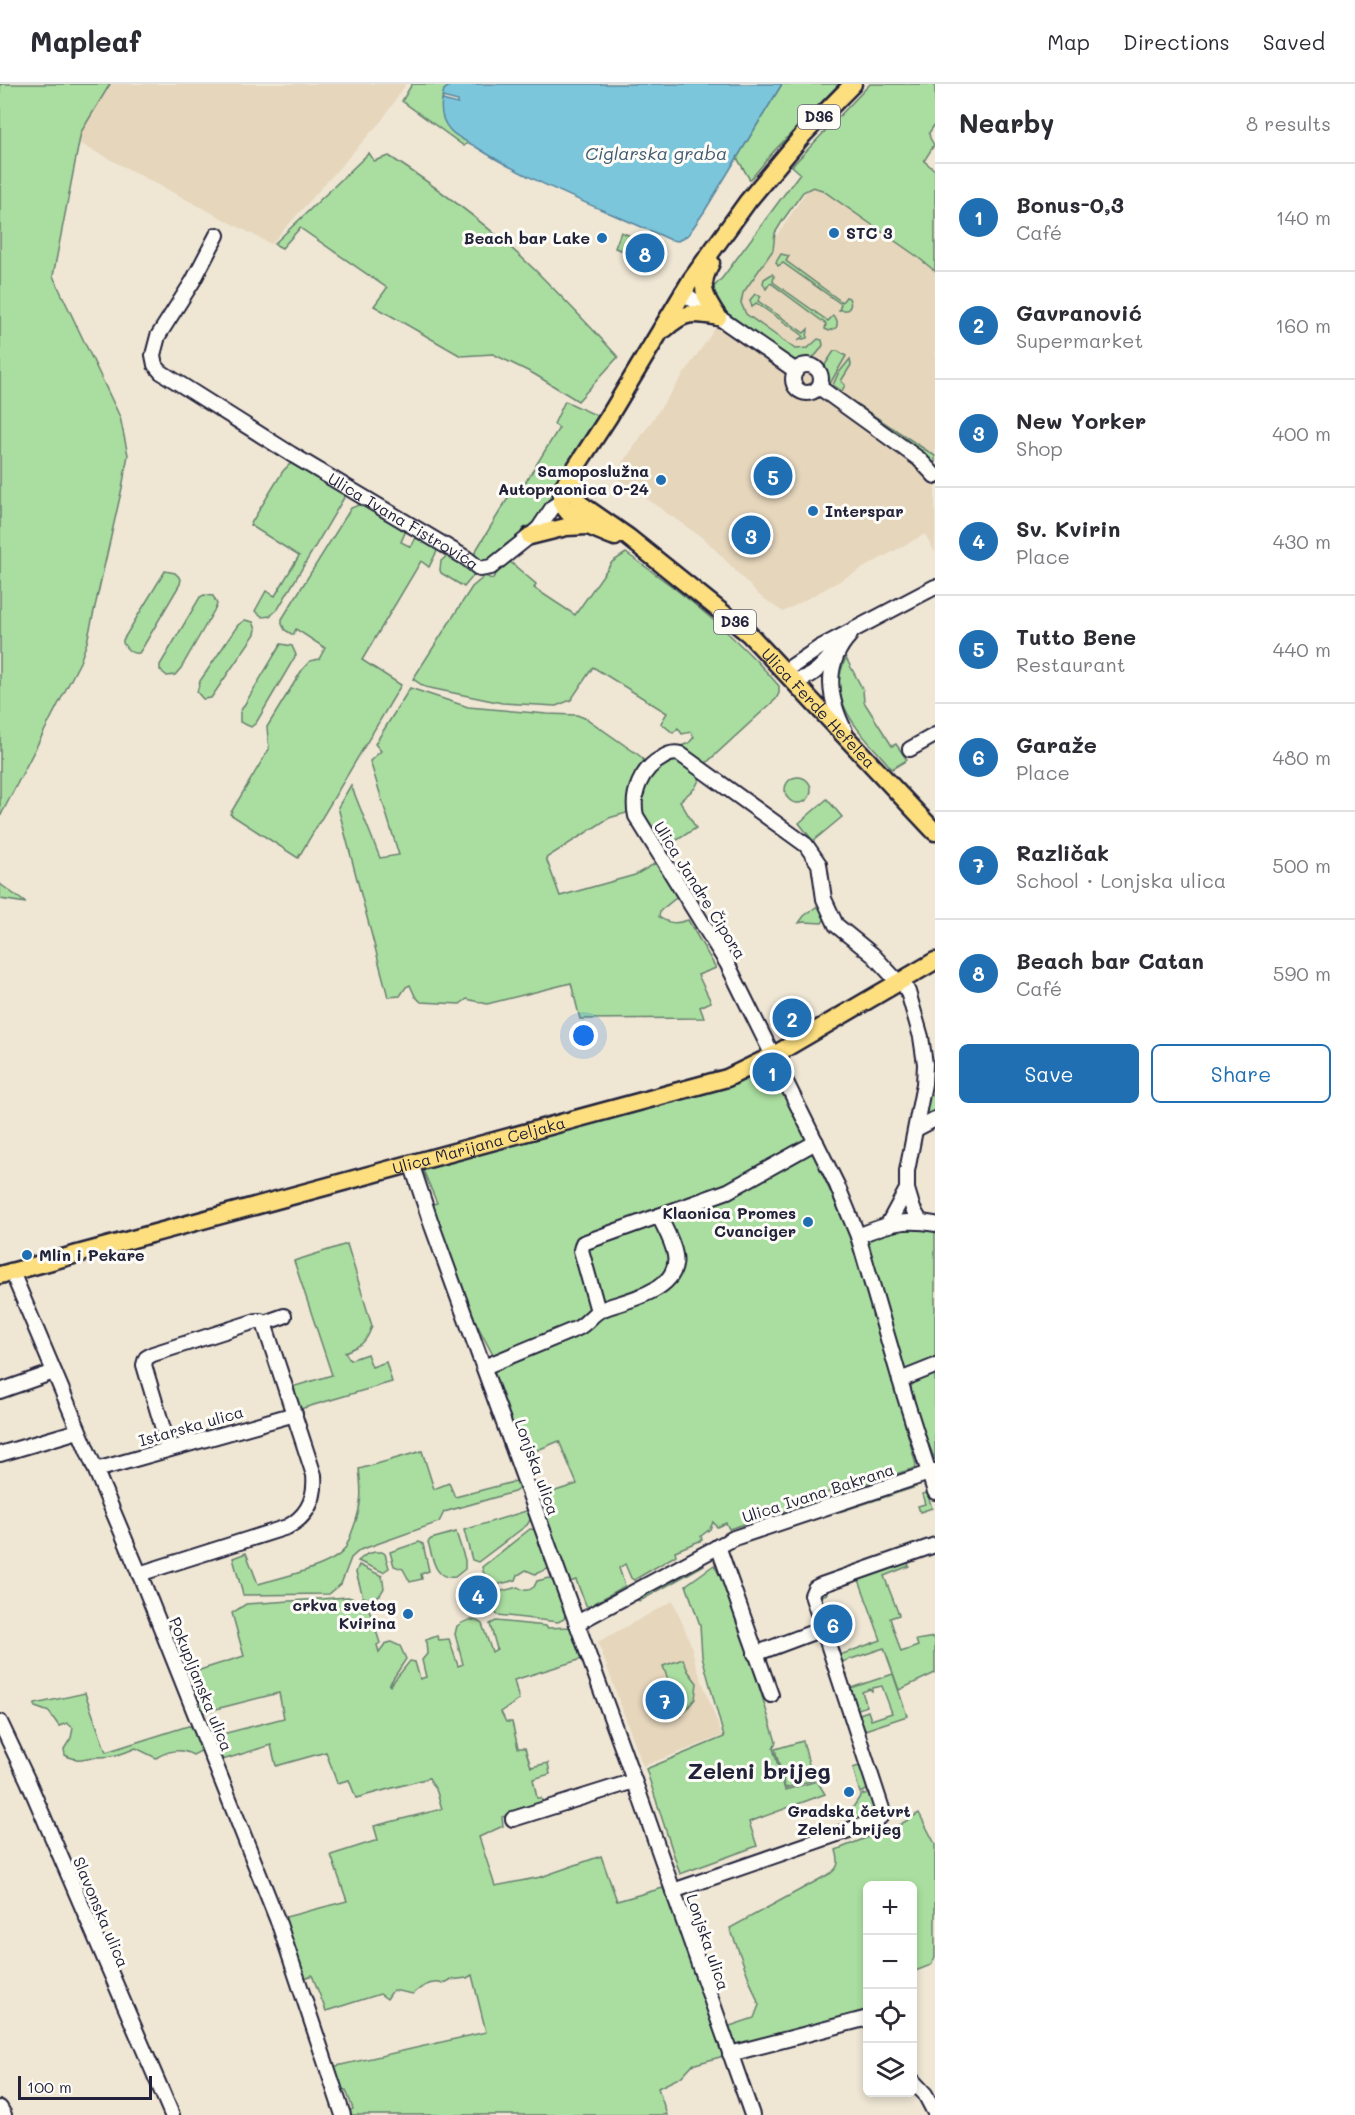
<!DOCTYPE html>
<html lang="en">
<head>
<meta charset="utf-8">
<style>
	:root { --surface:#fff; --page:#f7f7f7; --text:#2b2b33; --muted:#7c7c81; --line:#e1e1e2; --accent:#1f6fb2 }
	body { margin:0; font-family:Mali,sans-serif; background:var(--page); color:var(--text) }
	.controls { position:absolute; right:18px; bottom:18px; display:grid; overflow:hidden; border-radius:9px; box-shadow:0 3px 9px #0003 }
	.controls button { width:54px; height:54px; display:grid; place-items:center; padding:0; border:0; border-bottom:2px solid var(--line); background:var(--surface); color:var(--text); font:30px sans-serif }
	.scale { position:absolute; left:18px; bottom:15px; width:134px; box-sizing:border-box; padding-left:6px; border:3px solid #22223b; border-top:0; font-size:16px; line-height:21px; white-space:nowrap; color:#22223b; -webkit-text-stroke:4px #fdfcf7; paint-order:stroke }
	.you { position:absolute; left:584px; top:952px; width:21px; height:21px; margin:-15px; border:4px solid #fff; border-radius:50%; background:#1a73e8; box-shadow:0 0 0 9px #1a73e833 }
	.badge { display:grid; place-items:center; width:39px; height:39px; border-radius:50%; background:var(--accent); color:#fff; font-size:20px; font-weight:700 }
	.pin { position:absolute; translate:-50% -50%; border:3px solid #fff; box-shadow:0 2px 6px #0006 }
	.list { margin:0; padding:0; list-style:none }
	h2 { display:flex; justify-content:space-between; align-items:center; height:78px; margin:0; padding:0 24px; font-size:26px }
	h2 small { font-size:20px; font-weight:400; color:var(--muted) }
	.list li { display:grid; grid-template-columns:39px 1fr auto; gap:18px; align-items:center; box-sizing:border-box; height:108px; padding:0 24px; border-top:2px solid var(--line) }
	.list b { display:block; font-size:22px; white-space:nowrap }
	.list p { margin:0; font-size:20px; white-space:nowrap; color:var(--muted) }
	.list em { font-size:20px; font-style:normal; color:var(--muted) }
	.actions { display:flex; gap:12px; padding:18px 24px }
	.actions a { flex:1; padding:14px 0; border:2px solid var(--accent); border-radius:9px; text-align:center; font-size:21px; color:var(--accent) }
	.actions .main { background:var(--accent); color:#fff }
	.icon { flex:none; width:33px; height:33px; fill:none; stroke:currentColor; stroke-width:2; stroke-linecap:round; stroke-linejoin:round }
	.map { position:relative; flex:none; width:935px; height:2031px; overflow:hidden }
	header { display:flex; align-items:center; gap:36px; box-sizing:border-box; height:84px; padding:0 30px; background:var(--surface); border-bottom:2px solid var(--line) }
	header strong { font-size:28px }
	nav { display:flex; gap:33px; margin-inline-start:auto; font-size:21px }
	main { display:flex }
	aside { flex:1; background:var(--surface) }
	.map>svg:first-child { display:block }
	.built { fill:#e5d6bc }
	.green { fill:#aadea0; stroke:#66806e; stroke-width:1.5 }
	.water { fill:#7cc6dc; stroke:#58849c; stroke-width:1.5 }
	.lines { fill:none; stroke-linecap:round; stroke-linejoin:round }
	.minor-casing { stroke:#22223b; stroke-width:18 }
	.major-casing { stroke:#22223b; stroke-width:21 }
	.minor { stroke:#fdfcf7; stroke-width:14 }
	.major { stroke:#fddf80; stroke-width:16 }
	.poi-dot { fill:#1f6fb2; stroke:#fdfcf7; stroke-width:2 }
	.labels { text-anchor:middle; stroke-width:6; stroke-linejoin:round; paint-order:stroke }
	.shield { fill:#fdfcf7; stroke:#646373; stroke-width:1.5 }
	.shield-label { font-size:15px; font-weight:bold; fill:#22223b }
	.poi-label { font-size:16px; font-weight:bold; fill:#22223b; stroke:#fdfcf7; text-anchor:end }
	.street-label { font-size:16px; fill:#22223b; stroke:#fdfcf7 }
	.water-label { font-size:18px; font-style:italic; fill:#425b73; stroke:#fdfcf7 }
	.district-label { font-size:22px; font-weight:bold; fill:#22223b; stroke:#fdfcf7 }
</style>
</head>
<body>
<header>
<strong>Mapleaf</strong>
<nav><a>Map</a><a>Directions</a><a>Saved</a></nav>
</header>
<main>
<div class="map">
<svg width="935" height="2031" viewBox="0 0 935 2031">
	<rect width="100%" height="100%" fill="#efe6d4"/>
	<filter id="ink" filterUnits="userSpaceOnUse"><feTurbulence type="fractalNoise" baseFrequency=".0167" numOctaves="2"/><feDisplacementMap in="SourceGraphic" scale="12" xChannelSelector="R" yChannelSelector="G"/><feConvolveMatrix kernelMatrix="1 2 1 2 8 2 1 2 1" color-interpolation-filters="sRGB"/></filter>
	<g filter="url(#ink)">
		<g class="built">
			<polygon points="110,0 406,0 382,36 271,160 79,59 81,48"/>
			<polygon points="812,99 935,185 935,468 925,450 783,528 759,511 707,457 614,392 710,252"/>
			<polygon points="673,1517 690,1558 696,1581 722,1652 643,1682 598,1558"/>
		</g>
		<g class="green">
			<polygon points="0,0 110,0 81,48 53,192 120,333 128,371 122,404 87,558 80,578 0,733"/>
			<path d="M412 0H452L444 6C439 35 444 43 468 58L464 62 402 17Z"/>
			<polygon points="782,0 839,0 774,67 750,96 737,74"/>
			<path d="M870 0H935V40L929 49 930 54 934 61 924 77 935 86V187L915 171 822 106 813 103 803 108 783 136 775 149 773 166 743 209 741 219 746 230 791 262 795 265 808 264 818 255 822 256 823 261C816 273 808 280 793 280L716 220 711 206 723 193 800 89 792 82Z"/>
			<path d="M369 69 374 77 389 72C440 105 490 143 535 186 563 214 591 243 618 273L578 317 534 290 493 270 461 272 374 222 387 204 300 144 282 164 274 160Z"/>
			<polygon points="621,148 640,156 634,171 615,164"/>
			<path d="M781 170 789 172 786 177 842 218 846 213 849 214C851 219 852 222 847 226H839L841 220 783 179 778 182 776 178Z"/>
			<path d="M772 190 774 192 773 198 828 237 833 232C838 235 838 240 836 244L829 247 825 245 826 240 772 200 770 199 766 205 763 199 764 195Z"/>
			<polygon points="755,210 761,212 758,217 804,249 808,245 807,254 799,256 803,252 800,249 756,219 752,223 750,216"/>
			<polygon points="834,267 838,267 846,272 828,303 823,284"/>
			<polygon points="850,275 851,281 841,297 845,301 842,307 833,301 838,290"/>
			<polygon points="835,306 935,372 935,387"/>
			<polygon points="565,317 598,332 537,436 501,469 485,478 478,477 475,472 475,468 516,401 522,404 559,344 554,340"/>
			<polygon points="293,377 345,408 345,412 278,525 270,532 263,533 255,527 266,507 275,512 299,472 250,441 283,387"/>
			<polygon points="366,418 407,444 401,458 411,463 419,448 435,461 437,467 429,483 421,477 362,576 401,601 298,774 230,730 269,665 267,643 302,586 310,577 319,575 325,564 296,545 293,551 285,546 282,540 282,535 351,424"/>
			<path d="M626 469C681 507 736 551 779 602V609L776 615 704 681 686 670 681 662 689 659 694 653 691 648 682 650 678 644 673 649 661 639 667 629 593 583 571 616 556 622 502 619 425 603 413 595 472 503 485 492 492 495 508 476 536 500 534 504 575 531 612 478Z"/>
			<polygon points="449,470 475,487 474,491 464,503 441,489 440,486 441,477"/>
			<path d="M165 487 175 489 181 495 180 500 143 563 139 569C131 570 127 566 123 559V556Z"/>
			<polygon points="204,511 213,512 217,520 216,523 181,584 175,591 167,592 160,586 160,581 200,513"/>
			<polygon points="245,536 253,538 256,545 255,550 211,614 203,615 197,608 200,597 238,541"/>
			<polygon points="281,560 292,562 296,571 256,639 251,643 240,638 240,628"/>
			<path d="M846 574 863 606 864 618 892 662 896 660 907 676 892 685C865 652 823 619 846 574Z"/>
			<path d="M410 604 468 623 547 630 577 631 587 635 640 672 645 678 630 728 609 734 546 774 560 812 635 791 656 779 677 813 660 827 659 833C669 840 677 840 688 836L716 884 698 891 711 918 700 923 704 934 580 935 571 899 487 920 467 915 460 920 421 918 415 912 410 901 406 903 400 912 388 913 338 723 351 701 380 774 399 771 370 677 381 667 375 660Z"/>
			<polygon points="677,674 701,692 695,704 680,717 696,744 660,767 651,754 638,718 641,705 655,682"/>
			<circle cx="798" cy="706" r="13"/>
			<polygon points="827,715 842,733 813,757 799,739"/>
			<polygon points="0,800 26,819 0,815"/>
			<polygon points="816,823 822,824 826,833 822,839 804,838 799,839 804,832"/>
			<polygon points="770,981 804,1049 847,1145 883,1259 916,1381 915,1384 833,1410 829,1408 806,1415 806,1420 729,1445 726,1439 717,1443 713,1438 710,1445 701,1452 702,1456 675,1467 676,1471 675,1472 634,1496 631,1494 625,1480 619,1484 625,1502 588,1523 586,1521 576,1496 567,1499 537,1413 577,1400 559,1357 521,1373 495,1299 494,1273 463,1214 430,1121 437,1119 423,1086"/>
			<polygon points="930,1010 935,1013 935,1032 922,1035 927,1011"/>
			<polygon points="935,1143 935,1278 911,1288 903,1287 864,1154 885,1144"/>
			<path d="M347 1160 372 1242C366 1259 362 1261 345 1268L350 1276 367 1270 372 1283 386 1278 392 1298 300 1325 292 1303 332 1291 294 1177Z"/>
			<polygon points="935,1288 935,1376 910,1313 911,1302 920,1294"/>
			<path d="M422 1367 434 1405 449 1399 455 1413 517 1397 520 1404 514 1408 444 1428 439 1438 360 1466 351 1474 341 1500 329 1510 243 1511 233 1474 246 1469 258 1500C279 1494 331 1483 344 1466 348 1460 351 1451 353 1445 362 1422 362 1409 359 1385Z"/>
			<polygon points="915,1400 916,1403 842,1427 844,1424"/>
			<polygon points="927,1409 932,1424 920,1428 918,1422 925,1420 922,1410"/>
			<polygon points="526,1427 529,1427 532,1433 527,1441 478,1478 472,1476 464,1446"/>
			<polygon points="530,1445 536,1446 549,1481 548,1485 535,1490 526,1486 518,1491 516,1496 496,1501 489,1492 484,1490 482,1483"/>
			<path d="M456 1448 465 1476V1485L455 1493C434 1496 433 1474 428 1458L431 1455Z"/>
			<polygon points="419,1458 423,1460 429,1487 421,1490 422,1495 410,1498 403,1485 394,1482 390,1468"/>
			<polygon points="375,1468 382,1468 385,1470 389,1484 383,1488 358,1477 367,1470"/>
			<polygon points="907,1475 909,1482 884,1492 899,1531 890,1534 901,1568 918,1562 916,1556 935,1553 935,1589 899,1606 884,1564 836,1580 815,1510 825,1506 827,1510 818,1513 840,1571 881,1556 858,1493"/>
			<polygon points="703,1476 704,1481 640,1517 637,1516 636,1513"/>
			<polygon points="359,1481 382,1492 384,1504 380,1511 370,1515 363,1513 356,1488"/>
			<polygon points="714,1481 722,1496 727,1498 776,1658 773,1664 785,1706 817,1697 825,1710 749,1738 757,1762 680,1790 646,1685 724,1653 702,1572 700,1541 686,1501"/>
			<path d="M549 1494C558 1500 568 1525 564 1535L558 1538 498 1531 492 1526 497 1517 498 1508 518 1503C523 1507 529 1507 534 1503L537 1497Z"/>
			<path d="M348 1513 367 1519 380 1559 377 1561 379 1568 385 1560 391 1558 400 1562 406 1575 389 1601 390 1602 410 1577 415 1578 420 1595 426 1593 422 1576 427 1570 426 1556 437 1552 439 1556 449 1555 458 1582 463 1580 455 1550 457 1542C466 1536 473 1533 482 1540L492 1568 497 1565 490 1540 496 1537 546 1542 547 1544 570 1543 582 1575 514 1596 519 1616 501 1628 506 1638H512L518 1664H525L531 1683 548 1679 550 1690 533 1695 537 1714H541L544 1722 502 1733 503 1742 479 1753 495 1802 541 1793 601 1772 617 1817 663 1804 727 1971 692 1981 681 1993 658 2004 667 2031H351L350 2026 353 2025 346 2006H343L333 1989 332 1983 486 1948 472 1891 467 1894 450 1896 443 1900C432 1896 422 1902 413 1910L393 1906 387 1915 380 1910 326 1927 312 1891 302 1895 282 1834 347 1817 331 1771 378 1756 374 1742 442 1725 437 1708 429 1694 356 1714 349 1696 337 1699 326 1668 276 1682 271 1661 219 1677 211 1653 284 1634 279 1609 200 1629 184 1591 244 1572 232 1529 246 1520Z"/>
			<polygon points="683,1575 688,1587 697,1599 695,1615 681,1632 663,1582"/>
			<polygon points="893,1590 907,1632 859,1648 854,1632 868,1627 871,1636 892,1629 882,1602 873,1604 872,1607 870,1605 862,1608 867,1622 852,1627 847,1613 853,1610 851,1604"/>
			<path d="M85 1609 106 1668 188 1642 194 1643 203 1666 193 1671C180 1664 169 1666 156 1674L136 1664C122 1670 114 1673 98 1673 83 1673 80 1679 65 1671L64 1665 71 1654 73 1644 67 1639 59 1642 49 1628 35 1623V1620Z"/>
			<polygon points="803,1657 813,1696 785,1704 775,1665"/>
			<polygon points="862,1681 869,1705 860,1709 853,1684"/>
			<polygon points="871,1708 875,1722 872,1731 852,1740 848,1731 861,1711"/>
			<path d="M919 1729 935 1760V1873L931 1881 913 1888 912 1802H868L867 1928 738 1963 734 1962 727 1943 754 1934 759 1921 730 1844 831 1789C840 1782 839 1777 836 1766L901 1740Z"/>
		</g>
		<path class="water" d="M452 0H782L704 128 688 151 678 157 671 156C606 126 537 102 476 63 468 58 456 53 450 46 442 37 440 27 442 16L458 20V17L442 13 444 6Z"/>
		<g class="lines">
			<g class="minor-casing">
				<g id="minor">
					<path id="s1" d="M217 151 193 197 158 252 153 271 155 281 161 288 291 370 466 474 480 485 491 483 530 452 539 444 553 423 561 418"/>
					<polyline points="682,208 796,287"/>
					<circle cx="807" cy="295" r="14"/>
					<polyline points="819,303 919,375 935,392"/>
					<polyline points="785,587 819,564 935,503"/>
					<path d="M793 595C811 598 825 578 836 566"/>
					<path d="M845 647C828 614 823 580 850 551"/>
					<polyline points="910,665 935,651"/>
					<path d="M899 899 873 871 836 841 824 815 819 780 806 761 680 670C673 668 668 670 662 674 641 685 631 710 636 732L727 879 837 1101 858 1152 905 1313 935 1408"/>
					<polyline points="916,1045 935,1035"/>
					<polyline points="411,1079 431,1139 639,1710 752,2031"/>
					<polyline points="907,1105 913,1125 920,1137"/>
					<polyline points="888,1140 907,1105 907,1087 924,1000 925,980 921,953 908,908 902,896"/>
					<path d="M858 1152C887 1140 904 1134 935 1140"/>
					<polyline points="12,1188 142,1496 263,1800 279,1840 343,2031"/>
					<polyline points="598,1227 581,1166 583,1159 728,1107 816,1058"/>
					<path d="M484 1283 578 1244C588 1239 593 1228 603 1225 626 1216 681 1207 675 1171 673 1158 665 1145 659 1132"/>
					<polyline points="900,1296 935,1282"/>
					<polyline points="0,1307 54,1288"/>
					<polyline points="169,1365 144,1281 146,1274 153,1270 256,1237 261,1237 264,1239 284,1232"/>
					<polyline points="0,1370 78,1347"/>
					<polyline points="96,1386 295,1330"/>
					<polyline points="718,1462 771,1611"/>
					<path d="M139 1490 287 1443C308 1432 316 1414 314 1391L264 1239"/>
					<polyline points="577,1539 734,1454 935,1387"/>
					<polyline points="755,1570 822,1545"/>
					<polyline points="0,1638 28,1697 172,2031"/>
					<polyline points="513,1735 634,1697"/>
					<polyline points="673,1807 875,1737 881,1732 882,1725 812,1511 815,1504 821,1501 935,1461"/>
					<polyline points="730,1970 868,1934"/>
					<polyline points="912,1996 925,2010 935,2029"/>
					<polyline points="0,2024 4,2031"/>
				</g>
			</g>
			<g class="major-casing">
				<g id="major">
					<path d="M711 179C698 202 704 212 718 233"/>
					<path d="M665 245C684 227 694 228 718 233"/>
					<path id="s2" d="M577 385 573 405 579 419 628 453 749 550 935 748"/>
					<polyline points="561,418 563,403 608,334 691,196 748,117 803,51 853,0"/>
					<path d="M561 418C570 438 596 445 615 453"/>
					<polyline points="530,452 566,443 587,442"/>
					<path id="s3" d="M0 1191 727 994 774 971 935 877"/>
				</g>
			</g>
			<use href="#minor" class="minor"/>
			<use href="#major" class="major"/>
		</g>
	</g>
	<g class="poi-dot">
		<circle cx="834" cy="149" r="6"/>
		<circle cx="602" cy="154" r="6"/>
		<circle cx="661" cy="396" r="6"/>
		<circle cx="813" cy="427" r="6"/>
		<circle cx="808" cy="1138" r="6"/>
		<circle cx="27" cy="1171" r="6"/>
		<circle cx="408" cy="1530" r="6"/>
		<circle cx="849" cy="1708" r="6"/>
	</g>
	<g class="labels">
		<g class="shield">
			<rect x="798" y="21" width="42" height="24" rx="4.5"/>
			<rect x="714" y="526" width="42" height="24" rx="4.5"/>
		</g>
		<g class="shield-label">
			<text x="819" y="38">D36</text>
			<text x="735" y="543">D36</text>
		</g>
		<g class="poi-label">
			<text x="846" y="155" text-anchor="start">STC 3</text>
			<text x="590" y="160">Beach bar Lake</text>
			<text x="649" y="393">Samoposlužna<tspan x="649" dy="18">Autopraonica 0-24</tspan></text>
			<text x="825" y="433" text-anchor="start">Interspar</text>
			<text x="796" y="1135">Klaonica Promes<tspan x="796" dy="18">Cvanciger</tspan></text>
			<text x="39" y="1177" text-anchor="start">Mlin i Pekare</text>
			<text x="396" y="1527">crkva svetog<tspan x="396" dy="18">Kvirina</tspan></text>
			<text x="849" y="1733" text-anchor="middle">Gradska četvrt<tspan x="849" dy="18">Zeleni brijeg</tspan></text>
		</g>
		<g class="street-label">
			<text dy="6" stroke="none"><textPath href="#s1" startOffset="441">Ulica Ivana Fistrovića</textPath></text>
			<text dy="6" stroke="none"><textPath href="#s2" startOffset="352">Ulica Ferde Hefelea</textPath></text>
			<text transform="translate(700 806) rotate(58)" y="6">Ulica Jandre Čipora</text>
			<text dy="6" stroke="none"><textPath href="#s3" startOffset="496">Ulica Marijana Celjaka</textPath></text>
			<text transform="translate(191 1342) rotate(-16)" y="6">Istarska ulica</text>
			<text transform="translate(537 1383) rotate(70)" y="6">Lonjska ulica</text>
			<text transform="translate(818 1409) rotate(-18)" y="6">Ulica Ivana Bakrana</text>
			<text transform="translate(201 1600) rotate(68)" y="6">Pokupljanska ulica</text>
			<text transform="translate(101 1828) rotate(67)" y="6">Slavonska ulica</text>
			<text transform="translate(708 1858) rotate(71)" y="6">Lonjska ulica</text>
		</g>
		<g class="water-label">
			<text x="656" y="76">Ciglarska graba</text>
		</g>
		<g class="district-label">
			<text x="759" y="1695">Zeleni brijeg</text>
		</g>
	</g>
</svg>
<div class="controls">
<button>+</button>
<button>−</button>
<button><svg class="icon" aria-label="locate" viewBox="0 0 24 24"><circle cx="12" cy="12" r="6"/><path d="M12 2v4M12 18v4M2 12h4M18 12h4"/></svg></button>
<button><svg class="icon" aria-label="layers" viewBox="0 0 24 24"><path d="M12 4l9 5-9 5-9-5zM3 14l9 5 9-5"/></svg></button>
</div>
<div class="scale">100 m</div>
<div class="you"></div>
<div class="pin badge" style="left:772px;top:988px">1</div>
<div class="pin badge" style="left:792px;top:934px">2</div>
<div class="pin badge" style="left:751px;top:451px">3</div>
<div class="pin badge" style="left:478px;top:1511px">4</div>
<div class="pin badge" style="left:773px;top:392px">5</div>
<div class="pin badge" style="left:833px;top:1540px">6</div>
<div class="pin badge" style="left:665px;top:1616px">7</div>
<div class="pin badge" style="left:645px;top:169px">8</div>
</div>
<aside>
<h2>Nearby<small>8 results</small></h2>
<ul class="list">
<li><span class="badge">1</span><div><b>Bonus-0,3</b><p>Café</p></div><em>140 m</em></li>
<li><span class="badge">2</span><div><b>Gavranović</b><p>Supermarket</p></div><em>160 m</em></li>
<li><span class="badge">3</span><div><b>New Yorker</b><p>Shop</p></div><em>400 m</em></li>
<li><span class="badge">4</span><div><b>Sv. Kvirin</b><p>Place</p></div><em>430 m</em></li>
<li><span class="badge">5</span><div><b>Tutto Bene</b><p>Restaurant</p></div><em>440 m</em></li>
<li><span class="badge">6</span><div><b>Garaže</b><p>Place</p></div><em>480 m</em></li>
<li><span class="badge">7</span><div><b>Različak</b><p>School · Lonjska ulica</p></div><em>500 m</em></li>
<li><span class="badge">8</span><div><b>Beach bar Catan</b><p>Café</p></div><em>590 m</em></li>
</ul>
<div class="actions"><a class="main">Save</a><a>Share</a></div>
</aside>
</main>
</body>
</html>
